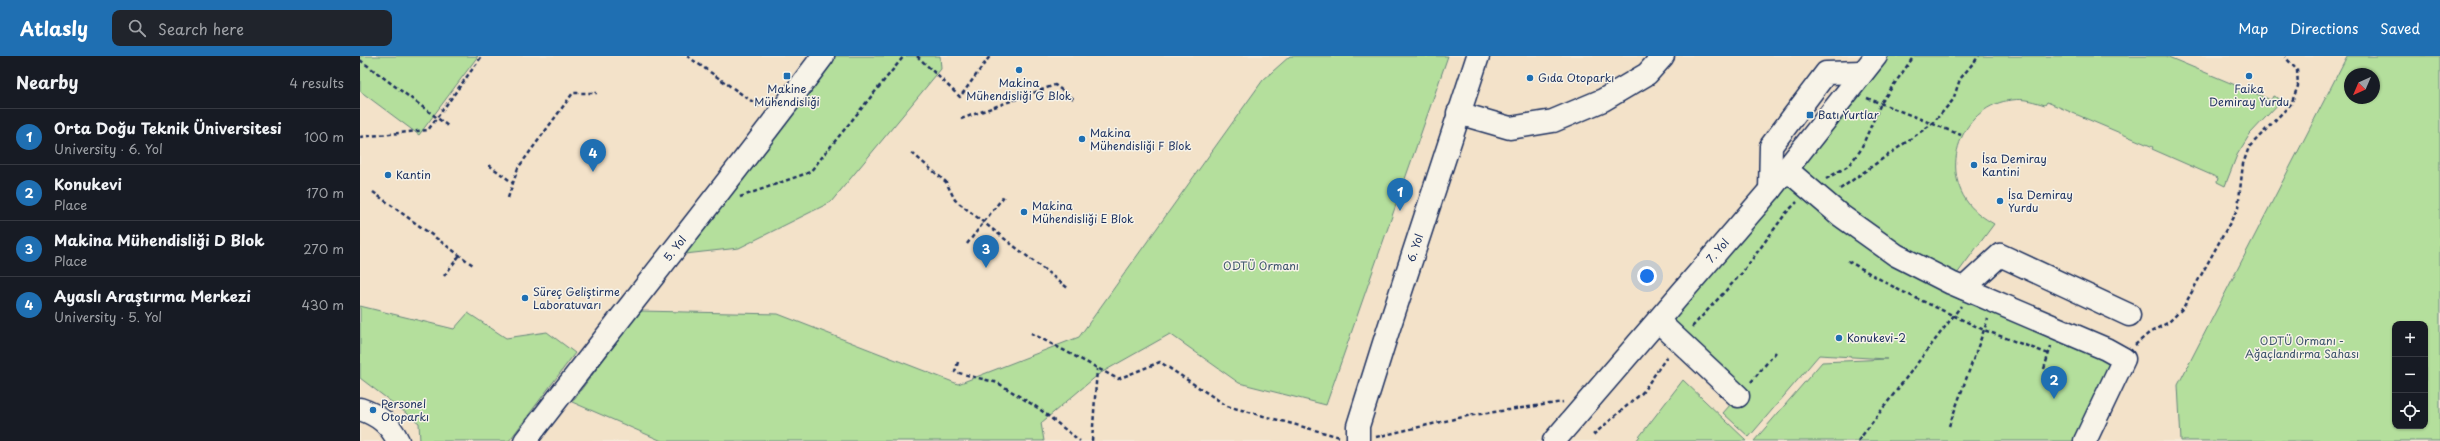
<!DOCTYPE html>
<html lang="en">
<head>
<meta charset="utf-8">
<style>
	:root { --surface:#171b24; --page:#20242c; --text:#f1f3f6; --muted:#9ea1a6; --line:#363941; --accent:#1f6fb2 }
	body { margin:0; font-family:"Playpen Sans",sans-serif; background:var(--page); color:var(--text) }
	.controls { position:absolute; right:12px; bottom:12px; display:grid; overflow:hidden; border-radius:8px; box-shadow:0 1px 3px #0004 }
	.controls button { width:36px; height:36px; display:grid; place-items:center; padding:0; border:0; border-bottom:1px solid var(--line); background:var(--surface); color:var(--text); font:20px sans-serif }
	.compass { position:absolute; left:1984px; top:12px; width:36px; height:36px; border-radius:50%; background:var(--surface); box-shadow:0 1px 3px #0004; rotate:224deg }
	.you { position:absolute; left:1287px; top:220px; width:14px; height:14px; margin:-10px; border:3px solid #fff; border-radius:50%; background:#1a73e8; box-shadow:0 0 0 6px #1a73e833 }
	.badge { display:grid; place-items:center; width:26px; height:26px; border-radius:50%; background:var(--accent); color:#fff; font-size:13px; font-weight:700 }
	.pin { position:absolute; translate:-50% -33px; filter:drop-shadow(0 1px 2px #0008) }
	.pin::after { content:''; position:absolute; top:21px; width:14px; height:12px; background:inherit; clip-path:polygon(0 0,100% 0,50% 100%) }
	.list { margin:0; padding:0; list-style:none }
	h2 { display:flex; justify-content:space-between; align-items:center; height:52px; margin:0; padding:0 16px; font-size:17px }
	h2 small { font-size:13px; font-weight:400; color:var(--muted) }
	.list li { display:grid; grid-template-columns:26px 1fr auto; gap:12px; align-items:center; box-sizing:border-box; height:56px; padding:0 16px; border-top:1px solid var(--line) }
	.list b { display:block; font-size:15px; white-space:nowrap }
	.list p { margin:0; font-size:13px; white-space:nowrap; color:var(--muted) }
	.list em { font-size:13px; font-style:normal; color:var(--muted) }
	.icon { flex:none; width:22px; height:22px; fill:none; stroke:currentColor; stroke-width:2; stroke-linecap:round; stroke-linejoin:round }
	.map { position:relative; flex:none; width:2080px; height:385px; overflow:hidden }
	header { display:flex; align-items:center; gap:24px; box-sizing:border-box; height:56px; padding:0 20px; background:var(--accent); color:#fff }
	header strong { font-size:19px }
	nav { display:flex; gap:22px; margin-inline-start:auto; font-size:14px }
	.search { width:280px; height:36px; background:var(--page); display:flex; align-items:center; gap:10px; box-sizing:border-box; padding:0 14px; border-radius:8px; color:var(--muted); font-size:15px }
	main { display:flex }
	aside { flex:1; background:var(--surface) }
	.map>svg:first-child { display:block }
	.built { fill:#f3e2c9; fill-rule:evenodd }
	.green { fill:#b4df9c; stroke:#68877d; fill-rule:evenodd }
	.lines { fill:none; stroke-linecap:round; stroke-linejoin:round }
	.minor-casing { stroke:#1b2f5e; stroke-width:25 }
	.path { stroke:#1b2f5e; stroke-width:2.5; stroke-dasharray:4 3; stroke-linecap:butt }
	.minor { stroke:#f7f3e8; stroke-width:22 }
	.poi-dot { fill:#1f6fb2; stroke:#f7f3e8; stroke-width:1.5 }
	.labels { text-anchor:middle; stroke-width:3; stroke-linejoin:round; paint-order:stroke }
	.poi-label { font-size:11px; fill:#1b2f5e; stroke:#f7f3e8; text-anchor:start }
	.street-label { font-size:11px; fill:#1b2f5e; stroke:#f7f3e8 }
	.park-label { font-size:11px; fill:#3a526a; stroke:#f7f3e8 }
</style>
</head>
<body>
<header>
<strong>Atlasly</strong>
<div class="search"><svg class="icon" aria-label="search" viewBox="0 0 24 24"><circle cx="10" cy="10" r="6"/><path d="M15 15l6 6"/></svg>Search here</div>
<nav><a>Map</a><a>Directions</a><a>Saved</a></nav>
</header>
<main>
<aside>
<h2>Nearby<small>4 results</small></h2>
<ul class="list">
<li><span class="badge">1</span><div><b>Orta Doğu Teknik Üniversitesi</b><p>University · 6. Yol</p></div><em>100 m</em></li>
<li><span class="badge">2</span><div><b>Konukevi</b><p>Place</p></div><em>170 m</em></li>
<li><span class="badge">3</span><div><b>Makina Mühendisliği D Blok</b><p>Place</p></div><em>270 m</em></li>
<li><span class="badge">4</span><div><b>Ayaslı Araştırma Merkezi</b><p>University · 5. Yol</p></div><em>430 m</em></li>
</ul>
</aside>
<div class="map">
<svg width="2080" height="385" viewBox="0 0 2080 385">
	<rect width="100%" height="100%" fill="#f5ebda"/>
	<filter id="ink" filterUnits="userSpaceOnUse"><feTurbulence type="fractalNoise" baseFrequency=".025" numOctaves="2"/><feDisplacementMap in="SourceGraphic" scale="8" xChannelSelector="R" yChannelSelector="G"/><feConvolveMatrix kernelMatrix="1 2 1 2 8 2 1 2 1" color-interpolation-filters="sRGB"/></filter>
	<g filter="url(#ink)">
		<path class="built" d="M0 0H2080V385H0ZM1990 18H2014V42H1990ZM2035 268H2065V370H2035Z"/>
		<g class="green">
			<polygon points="0,0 118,0 59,79 0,35"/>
			<polygon points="475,0 580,0 581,13 471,146 379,192 325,198"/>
			<polygon points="930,0 1088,0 966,349 879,327 810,278 739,318 681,367 684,385 302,385 212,346 280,255 418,258 598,328 719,281 903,24"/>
			<path d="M1516 0H1806L1911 44 1913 40 1922 44 1890 78 1877 99 1865 130 1857 126 1858 122 1792 93 1793 91 1687 46 1685 49C1675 46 1664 42 1652 44 1604 49 1579 108 1608 147 1615 156 1624 162 1634 168L1591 226 1764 303 1725 385H1394L1462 306 1527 303 1459 299 1389 381 1363 357 1378 340 1298 265Z"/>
			<path d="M1987 0H2080V385H1821L1818 329ZM1990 18H2014V42H1990ZM2035 268H2065V370H2035Z"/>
			<polygon points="0,250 94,273 108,257 146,282 187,276 215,297 149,385 60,385 59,367 0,322"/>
			<polygon points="1323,324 1387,385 1276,385"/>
		</g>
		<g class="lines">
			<g class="minor-casing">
				<g id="minor">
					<polyline points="1098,57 1150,72 1193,65 1243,44 1287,18 1303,0"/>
					<polyline points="1426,113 1480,159 1536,199 1591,227 1746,293 1764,303 1725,385"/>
					<polyline points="1410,134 1411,90 1466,17 1503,16"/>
					<polyline points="1604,232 1640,199 1769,259"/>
					<polyline points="1298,265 1378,340"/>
					<path d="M0 353C18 359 30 368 38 385"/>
					<path id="s1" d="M165 385C264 256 366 130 463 0"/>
					<path id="s2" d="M998 385V370L1024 287 1118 0"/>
					<path id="s3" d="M1194 385 1410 134 1516 0"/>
				</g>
			</g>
			<g class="path">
				<polyline points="327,0 400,51"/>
				<polyline points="557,0 600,41 630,0"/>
				<polyline points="0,4 88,70"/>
				<polyline points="1507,42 1601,79"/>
				<polyline points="601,63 695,29 715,44"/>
				<polyline points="0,81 68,74 122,0"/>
				<polyline points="552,97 586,126 595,144 709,233"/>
				<polyline points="129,109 153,127"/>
				<polyline points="1466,123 1488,110 1500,95 1521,47 1554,0"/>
				<polyline points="1480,133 1573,67 1593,44 1600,23 1619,0"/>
				<polyline points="13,136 113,209"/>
				<polyline points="380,141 450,116 544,0"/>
				<polyline points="148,142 158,112 213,37 237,37"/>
				<polyline points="607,188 644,140"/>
				<polyline points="1488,205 1539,234 1624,274 1689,298"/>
				<polyline points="84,220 100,199"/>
				<polyline points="1332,271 1382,217 1426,157 1437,146"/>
				<polyline points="671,277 758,323 800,306 867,350 980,381"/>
				<polyline points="1775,289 1789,277 1809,266 1823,252 1878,152 1883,108 1889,91 1931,48 1938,30 1937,14 1925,1"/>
				<polyline points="598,306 595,316 638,327 678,352 720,385"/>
				<polyline points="1684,313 1691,290"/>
				<polyline points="1391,326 1416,296"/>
				<polyline points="1589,370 1628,263"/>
				<polyline points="1233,379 1282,337 1308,299"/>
				<polyline points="1016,381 1107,360 1203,346"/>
				<polyline points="732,385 737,313"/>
				<polyline points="1498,385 1601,250"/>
			</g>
			<use href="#minor" class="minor"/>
		</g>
	</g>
	<g class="poi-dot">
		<circle cx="659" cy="14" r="4"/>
		<rect x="423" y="16" width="8" height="8" rx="2"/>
		<circle cx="1889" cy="20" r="4"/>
		<circle cx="1170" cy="22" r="4"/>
		<rect x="1446" y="55" width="8" height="8" rx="2"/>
		<circle cx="722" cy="83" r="4"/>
		<circle cx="1614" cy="109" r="4"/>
		<circle cx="28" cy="119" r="4"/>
		<circle cx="1640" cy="145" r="4"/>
		<circle cx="664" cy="156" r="4"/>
		<circle cx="165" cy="242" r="4"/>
		<circle cx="1479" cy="282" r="4"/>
		<circle cx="13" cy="354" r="4"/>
	</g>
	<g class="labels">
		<g class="poi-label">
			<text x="1178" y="26">Gıda Otoparkı</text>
			<text x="659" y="31" text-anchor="middle">Makina<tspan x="659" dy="13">Mühendisliği G Blok</tspan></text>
			<text x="427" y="37" text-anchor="middle">Makine<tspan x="427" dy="13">Mühendisliği</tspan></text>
			<text x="1889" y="37" text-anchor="middle">Faika<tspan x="1889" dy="13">Demiray Yurdu</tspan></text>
			<text x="1458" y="63">Batı Yurtlar</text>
			<text x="730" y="81">Makina<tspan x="730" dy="13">Mühendisliği F Blok</tspan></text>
			<text x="1622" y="107">İsa Demiray<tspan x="1622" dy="13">Kantini</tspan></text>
			<text x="36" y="123">Kantin</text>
			<text x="1648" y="143">İsa Demiray<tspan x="1648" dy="13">Yurdu</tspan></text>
			<text x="672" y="154">Makina<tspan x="672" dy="13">Mühendisliği E Blok</tspan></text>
			<text x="173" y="240">Süreç Geliştirme<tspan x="173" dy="13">Laboratuvarı</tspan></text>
			<text x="1487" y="286">Konukevi-2</text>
			<text x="21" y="352">Personel<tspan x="21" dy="13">Otoparkı</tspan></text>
		</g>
		<g class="street-label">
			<text dy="4" stroke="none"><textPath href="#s1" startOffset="244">5. Yol</textPath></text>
			<text dy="4" stroke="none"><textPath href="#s2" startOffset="202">6. Yol</textPath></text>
			<text dy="4" stroke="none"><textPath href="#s3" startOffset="251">7. Yol</textPath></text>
		</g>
		<g class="park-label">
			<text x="901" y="214">ODTÜ Ormanı</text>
			<text x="1942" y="289">ODTÜ Ormanı -<tspan x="1942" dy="13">Ağaçlandırma Sahası</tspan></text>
		</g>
	</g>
</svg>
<div class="controls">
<button>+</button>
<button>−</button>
<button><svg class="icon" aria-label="locate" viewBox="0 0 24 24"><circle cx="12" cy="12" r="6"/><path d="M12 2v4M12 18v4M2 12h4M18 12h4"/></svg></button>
</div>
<svg class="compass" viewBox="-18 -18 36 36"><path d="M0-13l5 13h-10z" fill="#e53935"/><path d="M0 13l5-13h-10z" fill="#9ea1a6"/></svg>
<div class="you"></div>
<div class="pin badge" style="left:1040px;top:155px">1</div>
<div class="pin badge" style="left:1694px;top:343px">2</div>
<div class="pin badge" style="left:626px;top:212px">3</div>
<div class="pin badge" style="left:233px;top:116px">4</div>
</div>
</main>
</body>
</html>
